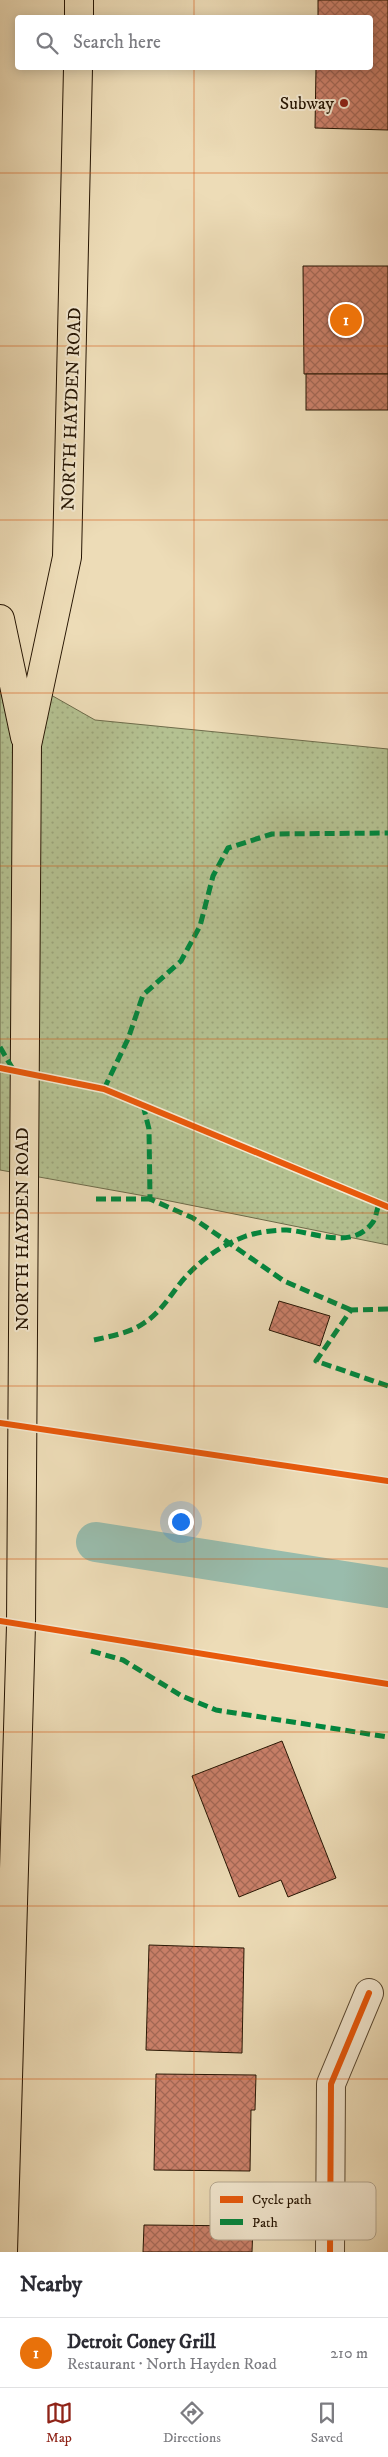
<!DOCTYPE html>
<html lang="en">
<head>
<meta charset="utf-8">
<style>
	:root { --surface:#fff; --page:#f7f7f7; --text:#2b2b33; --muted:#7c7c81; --line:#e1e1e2; --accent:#8f2418 }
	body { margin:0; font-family:"IM FELL DW Pica",serif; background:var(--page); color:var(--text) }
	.you { position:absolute; left:180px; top:1521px; width:18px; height:18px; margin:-12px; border:4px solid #fff; border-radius:50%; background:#1a73e8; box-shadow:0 0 0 8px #1a73e833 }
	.badge { display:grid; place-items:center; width:32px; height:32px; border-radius:50%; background:var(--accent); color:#fff; font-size:16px; font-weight:700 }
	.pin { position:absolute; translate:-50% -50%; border:2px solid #fff; box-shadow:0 1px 5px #0006 }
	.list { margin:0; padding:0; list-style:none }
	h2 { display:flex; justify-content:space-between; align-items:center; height:65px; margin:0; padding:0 20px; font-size:21px }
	h2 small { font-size:16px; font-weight:400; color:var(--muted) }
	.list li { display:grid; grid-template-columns:32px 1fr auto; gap:15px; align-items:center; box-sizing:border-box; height:70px; padding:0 20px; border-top:1px solid var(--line) }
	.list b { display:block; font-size:19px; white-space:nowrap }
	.list p { margin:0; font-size:16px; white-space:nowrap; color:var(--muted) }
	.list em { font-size:16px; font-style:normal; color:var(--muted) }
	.icon { flex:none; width:28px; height:28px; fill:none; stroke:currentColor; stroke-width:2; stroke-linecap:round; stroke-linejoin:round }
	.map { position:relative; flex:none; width:388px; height:2252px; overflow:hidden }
	.search { position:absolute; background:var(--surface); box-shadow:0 2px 12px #0003; left:15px; right:15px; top:15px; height:55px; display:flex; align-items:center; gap:12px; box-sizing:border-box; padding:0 18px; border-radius:5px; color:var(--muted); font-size:19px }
	.sheet { height:135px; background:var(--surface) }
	nav { display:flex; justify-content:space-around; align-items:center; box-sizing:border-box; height:70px; border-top:1px solid var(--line); background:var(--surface); font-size:14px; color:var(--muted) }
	nav a { display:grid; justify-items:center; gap:2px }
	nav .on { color:var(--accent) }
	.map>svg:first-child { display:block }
	.grass { fill:url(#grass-dots); stroke:#6d6b4a }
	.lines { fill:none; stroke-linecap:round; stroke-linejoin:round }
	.canal { stroke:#99bcac; stroke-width:40 }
	.building { fill:url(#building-cross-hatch); stroke:#261503 }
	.minor-casing { stroke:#584730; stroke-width:30 }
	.major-casing { stroke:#261503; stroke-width:30 }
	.minor { stroke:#f3e8d0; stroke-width:28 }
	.major { stroke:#eddcb7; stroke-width:28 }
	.quiet { stroke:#00873e; stroke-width:5; stroke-dasharray:10 5; stroke-linecap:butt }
	.cycleway-casing { stroke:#f3e8d0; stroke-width:9 }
	.cycleway { stroke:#e8590c; stroke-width:6 }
	.grid { fill:none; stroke:#d5520b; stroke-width:1; stroke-opacity:0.55 }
	.poi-dot { fill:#8f2418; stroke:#f3e8d0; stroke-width:2 }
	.labels { text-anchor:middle; stroke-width:4; stroke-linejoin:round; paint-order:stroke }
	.poi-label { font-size:18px; fill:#261503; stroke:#f3e8d0; text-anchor:end }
	.street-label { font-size:18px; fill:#261503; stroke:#f3e8d0 }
	.key { fill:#f3e8d0; stroke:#b6a992; stroke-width:1 }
	.key-label { font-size:14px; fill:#261503 }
</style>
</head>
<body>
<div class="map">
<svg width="388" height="2252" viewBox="0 0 388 2252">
	<defs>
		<pattern id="grass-dots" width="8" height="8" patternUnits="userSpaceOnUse" patternTransform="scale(1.25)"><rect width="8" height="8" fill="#b4c191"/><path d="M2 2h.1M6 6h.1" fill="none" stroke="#9ba57b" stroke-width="1.8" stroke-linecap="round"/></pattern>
		<pattern id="building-cross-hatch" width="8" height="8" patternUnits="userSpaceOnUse" patternTransform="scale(1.25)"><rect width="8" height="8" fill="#cc816b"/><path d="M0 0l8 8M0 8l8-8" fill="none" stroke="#a56856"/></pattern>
	</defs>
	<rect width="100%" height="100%" fill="#eddcb7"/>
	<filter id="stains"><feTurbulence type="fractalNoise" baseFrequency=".004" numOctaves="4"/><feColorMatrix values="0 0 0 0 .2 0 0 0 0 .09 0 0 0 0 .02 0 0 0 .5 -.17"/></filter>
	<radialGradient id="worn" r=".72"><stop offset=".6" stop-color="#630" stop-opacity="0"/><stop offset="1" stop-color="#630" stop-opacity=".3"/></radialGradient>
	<polygon class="grass" points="0,666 95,720 388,749 388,1245 145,1196 0,1170"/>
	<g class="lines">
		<polyline class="canal" points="96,1542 388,1588"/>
	</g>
	<g class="building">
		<polygon points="318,0 388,0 388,130 315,128 316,68 370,68 370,18 318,18"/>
		<polygon points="303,266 388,266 388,374 304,374"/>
		<rect x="306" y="374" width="82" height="36"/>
		<polygon points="279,1301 330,1316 320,1346 269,1330"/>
		<polygon points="282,1741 336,1878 288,1897 281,1880 239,1897 192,1776"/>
		<polygon points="149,1945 244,1948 242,2053 146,2050"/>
		<polygon points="156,2074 256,2075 255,2110 251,2110 250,2171 154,2170"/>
		<polygon points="144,2225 253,2226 252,2252 143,2252"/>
	</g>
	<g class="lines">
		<g class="minor-casing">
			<polyline id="minor" points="330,2252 331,2084 369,1993"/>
		</g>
		<g class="major-casing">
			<g id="major">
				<polyline points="79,18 79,0"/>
				<polyline points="0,619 25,737"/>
				<polyline points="3,2252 21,1625 27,745 67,557 78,68"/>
			</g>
		</g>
		<use href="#minor" class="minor"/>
		<use href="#major" class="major"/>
		<g class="quiet">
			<polyline points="0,1047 14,1071"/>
			<polyline points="104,1089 128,1039 143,995 181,961 200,926 213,876 228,848 272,834 388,833"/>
			<polyline points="143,1105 149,1129 150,1199 193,1218 284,1281 351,1310"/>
			<polyline points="96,1199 150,1199"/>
			<polyline points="388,1309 351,1310 316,1361 388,1386"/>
			<path d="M94 1340C111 1336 130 1333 144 1323 161 1312 170 1296 182 1281 200 1260 220 1246 246 1236 259 1232 273 1230 287 1230 315 1232 352 1251 373 1222 376 1217 377 1209 379 1204"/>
			<polyline points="91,1651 123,1660 182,1696 216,1710 388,1737"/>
		</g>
		<g class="cycleway-casing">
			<g id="cycleway">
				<polyline points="0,1068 104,1089 388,1207"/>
				<polyline points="0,1423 388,1481"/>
				<polyline points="0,1621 388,1684"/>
				<polyline points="330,2252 331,2084 369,1993"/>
			</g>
		</g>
		<use href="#cycleway" class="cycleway"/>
	</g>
	<path class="grid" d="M194 0V18M194 68V2252M0 173H388M0 346H388M0 520H388M0 693H388M0 866H388M0 1039H388M0 1213H388M0 1386H388M0 1559H388M0 1732H388M0 1906H388M0 2079H388"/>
	<circle class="poi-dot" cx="344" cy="103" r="5"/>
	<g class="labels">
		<g class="poi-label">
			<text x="334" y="109">Subway</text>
		</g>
		<g class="street-label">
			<text transform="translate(71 409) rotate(-88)" y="6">NORTH HAYDEN ROAD</text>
			<text transform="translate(22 1229) rotate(-90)" y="6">NORTH HAYDEN ROAD</text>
		</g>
	</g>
	<rect x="210" y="2182" width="166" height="58" rx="8" class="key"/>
	<rect x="220" y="2196" width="23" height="7" fill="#e8590c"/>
	<rect x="220" y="2219" width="23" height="6" fill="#00873e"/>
	<g class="key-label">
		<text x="252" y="2204">Cycle path</text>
		<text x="252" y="2227">Path</text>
	</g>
	<rect width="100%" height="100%" filter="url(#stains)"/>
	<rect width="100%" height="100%" fill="url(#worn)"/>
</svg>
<div class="you"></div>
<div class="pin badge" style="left:346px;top:320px;background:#e8710a">1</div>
<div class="search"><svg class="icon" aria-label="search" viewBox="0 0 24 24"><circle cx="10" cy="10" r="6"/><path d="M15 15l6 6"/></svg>Search here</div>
</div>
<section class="sheet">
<h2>Nearby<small></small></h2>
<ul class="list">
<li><span class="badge" style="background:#e8710a">1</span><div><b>Detroit Coney Grill</b><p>Restaurant · North Hayden Road</p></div><em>210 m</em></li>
</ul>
</section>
<nav>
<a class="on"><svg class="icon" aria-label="map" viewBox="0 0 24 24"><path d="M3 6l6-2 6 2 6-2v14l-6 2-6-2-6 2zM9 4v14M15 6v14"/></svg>Map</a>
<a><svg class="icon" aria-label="directions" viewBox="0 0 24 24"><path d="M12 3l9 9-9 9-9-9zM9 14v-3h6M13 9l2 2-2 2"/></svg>Directions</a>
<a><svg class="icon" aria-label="saved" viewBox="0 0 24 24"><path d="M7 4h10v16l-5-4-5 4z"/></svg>Saved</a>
</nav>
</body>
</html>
